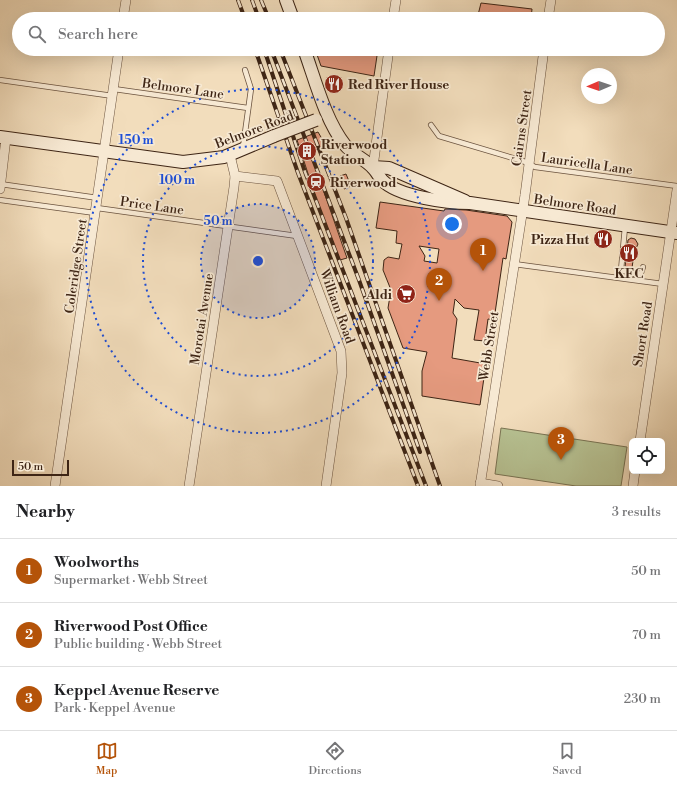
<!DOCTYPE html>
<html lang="en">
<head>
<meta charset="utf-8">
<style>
	:root { --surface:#fff; --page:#f2f2f2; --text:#202124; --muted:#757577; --line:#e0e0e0; --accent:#b45309 }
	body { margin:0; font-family:"Libre Bodoni",serif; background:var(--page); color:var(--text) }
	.controls { position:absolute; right:12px; bottom:12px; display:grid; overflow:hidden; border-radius:6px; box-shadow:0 4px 16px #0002 }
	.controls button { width:36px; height:36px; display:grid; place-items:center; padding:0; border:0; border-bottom:1px solid var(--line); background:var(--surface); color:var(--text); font:20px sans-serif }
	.compass { position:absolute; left:581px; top:68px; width:36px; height:36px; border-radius:50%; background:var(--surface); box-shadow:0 4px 16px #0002; rotate:268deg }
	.scale { position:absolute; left:12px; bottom:10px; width:57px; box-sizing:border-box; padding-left:4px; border:2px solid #3e2515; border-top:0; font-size:11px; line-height:14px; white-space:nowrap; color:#3e2515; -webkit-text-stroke:3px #f7e9d3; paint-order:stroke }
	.you { position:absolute; left:452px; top:224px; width:14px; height:14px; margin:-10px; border:3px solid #fff; border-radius:50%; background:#1a73e8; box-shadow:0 0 0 6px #1a73e833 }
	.badge { display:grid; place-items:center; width:26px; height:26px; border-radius:50%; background:var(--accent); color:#fff; font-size:13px; font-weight:700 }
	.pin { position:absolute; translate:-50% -33px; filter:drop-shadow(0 1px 2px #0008) }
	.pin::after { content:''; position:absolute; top:21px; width:14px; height:12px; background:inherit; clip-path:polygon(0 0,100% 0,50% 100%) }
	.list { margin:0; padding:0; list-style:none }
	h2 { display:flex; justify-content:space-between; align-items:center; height:52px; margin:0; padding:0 16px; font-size:17px }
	h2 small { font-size:13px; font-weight:400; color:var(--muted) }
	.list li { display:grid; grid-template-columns:26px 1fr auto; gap:12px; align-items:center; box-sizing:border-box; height:64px; padding:0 16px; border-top:1px solid var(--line) }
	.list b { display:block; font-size:15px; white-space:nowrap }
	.list p { margin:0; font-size:13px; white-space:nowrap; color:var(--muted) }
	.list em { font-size:13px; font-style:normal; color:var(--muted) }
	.icon { flex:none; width:22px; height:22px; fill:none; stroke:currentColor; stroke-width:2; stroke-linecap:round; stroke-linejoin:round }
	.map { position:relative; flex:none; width:677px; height:486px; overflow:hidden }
	.search { position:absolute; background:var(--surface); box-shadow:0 4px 16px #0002; left:12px; right:12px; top:12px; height:44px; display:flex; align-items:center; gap:10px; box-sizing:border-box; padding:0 14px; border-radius:22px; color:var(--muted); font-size:15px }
	.sheet { height:244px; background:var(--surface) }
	nav { display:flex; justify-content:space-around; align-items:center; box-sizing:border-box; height:56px; border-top:1px solid var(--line); background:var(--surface); font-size:11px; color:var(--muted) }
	nav a { display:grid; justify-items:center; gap:2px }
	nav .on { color:var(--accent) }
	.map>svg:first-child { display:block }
	.green { fill:#b7c293; stroke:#7a7454 }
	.building { fill:#e59a7f; stroke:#3e2515; fill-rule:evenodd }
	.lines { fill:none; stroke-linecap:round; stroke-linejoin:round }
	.lane-casing { stroke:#6b533f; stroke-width:6 }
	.street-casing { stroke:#6b533f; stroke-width:10 }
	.secondary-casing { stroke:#3e2515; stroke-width:14 }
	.lane { stroke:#f7e9d3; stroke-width:4.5 }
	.street { stroke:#f7e9d3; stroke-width:9 }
	.secondary { stroke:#f7e9d3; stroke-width:12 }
	.rail-casing { stroke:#3e2515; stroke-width:4 }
	.rail { stroke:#f7e9d3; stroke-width:2.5; stroke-dasharray:8; stroke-linecap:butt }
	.secondary-bridge-casing { stroke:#3e2515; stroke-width:14; stroke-linecap:butt }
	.secondary-bridge { stroke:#f7e9d3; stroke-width:12 }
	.ring { fill:none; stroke:#1d4ed8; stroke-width:2; stroke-dasharray:2 4 }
	.labels { text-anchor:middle; stroke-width:3.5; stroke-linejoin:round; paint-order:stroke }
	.poi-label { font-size:13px; font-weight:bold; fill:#3e2515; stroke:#f7e9d3; text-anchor:start }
	.street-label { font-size:13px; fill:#3e2515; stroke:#f7e9d3 }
	.centre { fill:#1d4ed8; stroke:#f7e9d3; stroke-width:2 }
	.ring-label { font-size:12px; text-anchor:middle; font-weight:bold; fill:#1d4ed8; stroke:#f7e9d3; stroke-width:3.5; stroke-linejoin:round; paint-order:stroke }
</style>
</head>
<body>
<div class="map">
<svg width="677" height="486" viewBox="0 0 677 486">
	<rect width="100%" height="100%" fill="#f2ddbc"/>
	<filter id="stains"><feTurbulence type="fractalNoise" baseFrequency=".005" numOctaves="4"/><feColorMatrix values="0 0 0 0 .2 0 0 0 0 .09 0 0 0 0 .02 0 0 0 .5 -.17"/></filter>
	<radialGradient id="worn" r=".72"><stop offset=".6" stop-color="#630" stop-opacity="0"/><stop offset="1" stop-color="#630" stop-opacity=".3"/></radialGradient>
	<polygon class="green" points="501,428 627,447 621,486 576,486 495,474"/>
	<g class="building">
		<polygon points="481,3 532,9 531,19 477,19"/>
		<polygon points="315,49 378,49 374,76 321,66"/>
		<polygon points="318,132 325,144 323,145 323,147 310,152 347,258 340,260 317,201 297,140"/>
		<polygon points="346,174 351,186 344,189 340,176"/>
		<path d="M380 202 444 211 445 209 466 210 507 216 512 222 506 259 503 258 494 320 488 319 485 341 474 340 479 310 464 308 455 299 453 313 457 319 452 358 486 364 480 405 422 396V371L427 352 403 348 388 308 391 290 383 270 384 260 388 257 399 259 402 244 396 243 397 231 376 228ZM419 246 439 249 437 263 424 261 425 256Z"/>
		<polygon points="631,238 635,239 638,244 634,253 632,268 625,267 628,240"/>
	</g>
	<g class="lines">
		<g class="lane-casing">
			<g id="lane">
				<polyline points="0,80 113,96"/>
				<polyline points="114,89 248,108"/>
				<polyline points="431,125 439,136 523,161 535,167 677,186"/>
				<polyline points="243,147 251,89 245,70"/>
				<polyline points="0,184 98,198"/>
				<polyline points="0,200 95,213"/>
				<polyline points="97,208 297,236"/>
				<polyline points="625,227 621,270 638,275 641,273 643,267"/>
				<polyline points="514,264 663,284"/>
			</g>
		</g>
		<g class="street-casing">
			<g id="street">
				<polyline points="123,19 126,0"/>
				<polyline points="393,19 396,0"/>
				<polyline points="548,19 551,0"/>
				<polyline points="373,167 389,49"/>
				<polyline points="235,176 277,181 341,351 342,373 326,486"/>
				<polyline points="0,189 6,138"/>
				<polyline points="640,441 677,190"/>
				<polyline points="480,483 498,486"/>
				<polyline points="55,486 119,49"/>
				<polyline points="189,486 234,187 235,176 230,155"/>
				<polyline points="480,486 525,195 544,49"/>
				<polyline points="633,486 635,471"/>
			</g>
		</g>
		<g class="secondary-casing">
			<g id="secondary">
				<polyline points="286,0 293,19"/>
				<path d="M304 49C315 79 325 120 345 145 353 155 365 159 373 168 377 172 379 177 382 180 398 197 448 203 470 203L677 233"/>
				<polyline points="0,137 183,162 224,157 274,136"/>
				<polyline points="373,167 389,168 465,201"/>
			</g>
		</g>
		<use href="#lane" class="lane"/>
		<use href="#street" class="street"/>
		<use href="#secondary" class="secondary"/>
		<g class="rail-casing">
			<g id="rail">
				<polyline points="238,0 245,19"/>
				<polyline points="252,0 259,19"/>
				<polyline points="261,0 269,19"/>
				<polyline points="255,49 298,173 418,486"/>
				<polyline points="264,49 305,172 426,486"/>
				<polyline points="271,49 359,280 420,452"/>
				<polyline points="280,49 346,218 440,486"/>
			</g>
		</g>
		<use href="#rail" class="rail"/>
		<g class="secondary-bridge-casing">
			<polyline id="secondary-bridge" points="274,136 316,120"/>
		</g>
		<use href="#secondary-bridge" class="secondary-bridge"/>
	</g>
	<circle cx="258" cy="261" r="57" fill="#1d4ed8" fill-opacity=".12"/>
	<g class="ring">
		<circle cx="258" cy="261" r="57"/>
		<circle cx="258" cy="261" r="115"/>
		<circle cx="258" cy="261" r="172"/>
	</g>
	<defs>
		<g id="restaurant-disc" transform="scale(1)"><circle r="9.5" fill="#8f2418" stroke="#f7e9d3"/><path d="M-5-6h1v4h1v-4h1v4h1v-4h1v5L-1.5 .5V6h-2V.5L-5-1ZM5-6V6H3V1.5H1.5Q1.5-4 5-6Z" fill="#fff"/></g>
		<g id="building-disc" transform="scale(1)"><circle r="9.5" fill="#8f2418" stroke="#f7e9d3"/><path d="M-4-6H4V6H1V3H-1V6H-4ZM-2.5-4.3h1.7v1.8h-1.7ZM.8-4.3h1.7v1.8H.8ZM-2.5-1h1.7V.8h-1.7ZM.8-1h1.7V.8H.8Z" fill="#fff"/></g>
		<g id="station-disc" transform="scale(1)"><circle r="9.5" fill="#8f2418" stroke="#f7e9d3"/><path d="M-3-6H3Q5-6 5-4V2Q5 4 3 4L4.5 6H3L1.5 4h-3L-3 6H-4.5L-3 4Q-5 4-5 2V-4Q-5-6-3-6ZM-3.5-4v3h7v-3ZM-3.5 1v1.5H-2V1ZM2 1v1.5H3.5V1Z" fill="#fff"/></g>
		<g id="supermarket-disc" transform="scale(1)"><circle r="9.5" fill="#8f2418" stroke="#f7e9d3"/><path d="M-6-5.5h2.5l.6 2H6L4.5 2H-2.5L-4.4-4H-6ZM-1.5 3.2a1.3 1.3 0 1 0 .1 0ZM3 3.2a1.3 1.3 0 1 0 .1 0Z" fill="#fff"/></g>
	</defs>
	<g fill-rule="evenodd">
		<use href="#restaurant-disc" x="334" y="84"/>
		<use href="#building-disc" x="307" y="151"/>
		<use href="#station-disc" x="316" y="182"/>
		<use href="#restaurant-disc" x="603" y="239"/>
		<use href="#restaurant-disc" x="629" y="253"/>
		<use href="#supermarket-disc" x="406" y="294"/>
	</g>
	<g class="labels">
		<g class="poi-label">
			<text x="348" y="89">Red River House</text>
			<text x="321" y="149">Riverwood<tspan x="321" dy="15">Station</tspan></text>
			<text x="330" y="187">Riverwood</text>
			<text x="589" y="244" text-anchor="end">Pizza Hut</text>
			<text x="629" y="278" text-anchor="middle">KFC</text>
			<text x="392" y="299" text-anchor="end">Aldi</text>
		</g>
		<g class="street-label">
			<text transform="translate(183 88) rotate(8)" y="5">Belmore Lane</text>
			<text transform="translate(521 128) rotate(-82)" y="5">Cairns Street</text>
			<text transform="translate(254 129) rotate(-21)" y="5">Belmore Road</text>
			<text transform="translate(587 163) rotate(8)" y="5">Lauricella Lane</text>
			<text transform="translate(575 204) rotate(8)" y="5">Belmore Road</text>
			<text transform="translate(152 205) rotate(8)" y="5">Price Lane</text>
			<text transform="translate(75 266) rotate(-82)" y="5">Coleridge Street</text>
			<text transform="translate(338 306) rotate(70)" y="5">William Road</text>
			<text transform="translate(201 319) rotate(-81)" y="5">Morotai Avenue</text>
			<text transform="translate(642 334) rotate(-81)" y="5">Short Road</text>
			<text transform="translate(488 346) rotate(-81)" y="5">Webb Street</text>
		</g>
	</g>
	<circle cx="258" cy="261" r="6" class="centre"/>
	<g class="ring-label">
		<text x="136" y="144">150 m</text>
		<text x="177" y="184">100 m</text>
		<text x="218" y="225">50 m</text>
	</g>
	<rect width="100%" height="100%" filter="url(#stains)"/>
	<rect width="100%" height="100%" fill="url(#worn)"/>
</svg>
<div class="controls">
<button><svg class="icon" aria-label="locate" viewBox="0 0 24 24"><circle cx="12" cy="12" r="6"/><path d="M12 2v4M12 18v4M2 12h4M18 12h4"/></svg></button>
</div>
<svg class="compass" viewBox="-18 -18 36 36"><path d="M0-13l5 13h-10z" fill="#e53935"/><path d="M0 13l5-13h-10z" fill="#757577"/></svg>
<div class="scale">50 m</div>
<div class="you"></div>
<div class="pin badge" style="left:483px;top:271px">1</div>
<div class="pin badge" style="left:439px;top:301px">2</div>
<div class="pin badge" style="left:561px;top:460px">3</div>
<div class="search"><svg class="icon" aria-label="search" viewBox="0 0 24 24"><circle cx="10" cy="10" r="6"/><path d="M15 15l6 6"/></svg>Search here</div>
</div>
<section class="sheet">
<h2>Nearby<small>3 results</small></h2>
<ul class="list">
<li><span class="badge">1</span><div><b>Woolworths</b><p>Supermarket · Webb Street</p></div><em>50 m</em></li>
<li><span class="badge">2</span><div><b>Riverwood Post Office</b><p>Public building · Webb Street</p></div><em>70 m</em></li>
<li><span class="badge">3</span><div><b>Keppel Avenue Reserve</b><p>Park · Keppel Avenue</p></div><em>230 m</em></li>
</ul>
</section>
<nav>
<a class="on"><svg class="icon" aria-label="map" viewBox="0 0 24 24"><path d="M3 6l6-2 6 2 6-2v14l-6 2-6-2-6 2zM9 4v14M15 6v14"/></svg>Map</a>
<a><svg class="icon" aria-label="directions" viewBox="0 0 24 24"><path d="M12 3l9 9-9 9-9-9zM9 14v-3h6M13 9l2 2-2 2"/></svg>Directions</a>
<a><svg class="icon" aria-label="saved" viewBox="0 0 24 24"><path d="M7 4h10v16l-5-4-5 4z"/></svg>Saved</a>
</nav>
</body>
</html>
